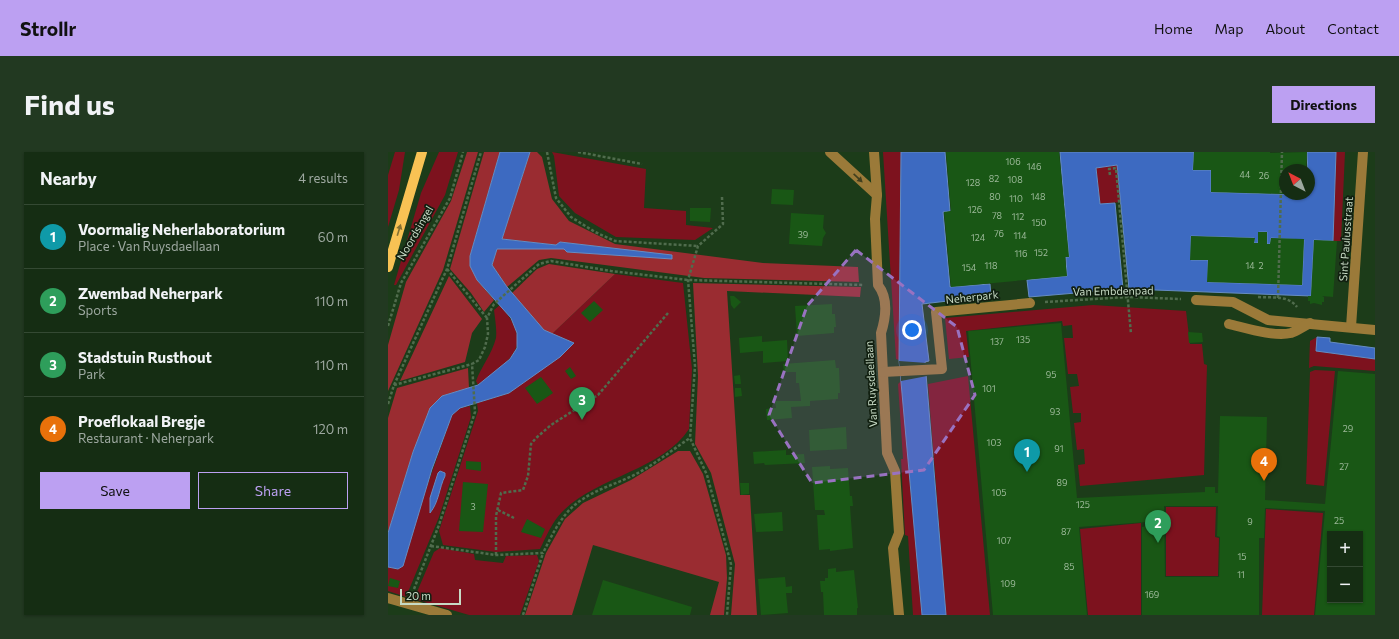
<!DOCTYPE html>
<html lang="en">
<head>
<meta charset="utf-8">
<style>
	:root { --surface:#152d13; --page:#223921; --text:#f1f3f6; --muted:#9da8a0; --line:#344933; --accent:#bca0f2 }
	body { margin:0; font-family:Commissioner,sans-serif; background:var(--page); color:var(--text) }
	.controls { position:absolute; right:12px; bottom:12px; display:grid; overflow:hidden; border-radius:0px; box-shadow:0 1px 3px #0004 }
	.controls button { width:36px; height:36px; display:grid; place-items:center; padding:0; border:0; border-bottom:1px solid var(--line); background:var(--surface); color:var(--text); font:20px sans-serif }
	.compass { position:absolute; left:891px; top:12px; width:36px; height:36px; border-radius:50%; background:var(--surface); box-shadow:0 1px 3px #0004; rotate:318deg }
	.scale { position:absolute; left:12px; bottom:10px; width:61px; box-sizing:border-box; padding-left:4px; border:2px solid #c7dac5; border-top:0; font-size:11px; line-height:14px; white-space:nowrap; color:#c7dac5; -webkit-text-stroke:3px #111f10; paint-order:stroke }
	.you { position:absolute; left:524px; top:178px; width:14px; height:14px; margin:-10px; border:3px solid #fff; border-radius:50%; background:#1a73e8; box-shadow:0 0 0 6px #1a73e833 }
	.badge { display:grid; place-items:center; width:26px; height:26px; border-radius:50%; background:var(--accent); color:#fff; font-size:13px; font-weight:700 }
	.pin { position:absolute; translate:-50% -33px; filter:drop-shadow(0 1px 2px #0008) }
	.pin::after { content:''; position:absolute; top:21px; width:14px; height:12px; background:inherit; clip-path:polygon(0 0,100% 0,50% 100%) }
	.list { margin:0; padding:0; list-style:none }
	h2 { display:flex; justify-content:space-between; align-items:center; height:52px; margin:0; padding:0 16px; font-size:17px }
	h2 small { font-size:13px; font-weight:400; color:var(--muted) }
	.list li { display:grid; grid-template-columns:26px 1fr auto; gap:12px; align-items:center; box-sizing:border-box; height:64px; padding:0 16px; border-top:1px solid var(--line) }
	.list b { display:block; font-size:15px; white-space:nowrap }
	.list p { margin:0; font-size:13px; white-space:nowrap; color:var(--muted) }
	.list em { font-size:13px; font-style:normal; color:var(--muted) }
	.actions { display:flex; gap:8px; padding:12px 16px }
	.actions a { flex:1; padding:9px 0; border:1px solid var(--accent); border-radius:0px; text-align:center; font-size:14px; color:var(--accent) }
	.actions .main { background:var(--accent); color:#111 }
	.map { position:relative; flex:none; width:987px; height:463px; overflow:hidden; border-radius:0px }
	header { display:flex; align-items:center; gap:24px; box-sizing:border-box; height:56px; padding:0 20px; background:var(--accent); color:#111 }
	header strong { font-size:19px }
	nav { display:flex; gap:22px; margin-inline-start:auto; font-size:14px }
	.intro { display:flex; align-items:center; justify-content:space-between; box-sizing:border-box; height:96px; padding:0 24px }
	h1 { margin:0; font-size:28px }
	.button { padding:10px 18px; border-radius:0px; background:var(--accent); color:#111; font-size:14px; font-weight:700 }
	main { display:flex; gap:24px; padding:0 24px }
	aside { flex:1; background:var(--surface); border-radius:0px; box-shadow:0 1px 3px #0004 }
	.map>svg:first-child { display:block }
	.green { fill:#7d121e }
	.forest { fill:#9a2c31 }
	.water { fill:#3d6ac1; stroke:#668cc2; fill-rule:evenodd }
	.pier { fill:#1c3c19 }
	.building { fill:#195715; fill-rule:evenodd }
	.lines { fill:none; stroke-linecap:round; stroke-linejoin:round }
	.path { stroke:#506c4d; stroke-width:2.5; stroke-dasharray:3 2; stroke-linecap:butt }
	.minor { stroke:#9b7a39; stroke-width:10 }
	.major { stroke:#f8c254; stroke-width:10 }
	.oneway { fill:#413f1e }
	.oneway2 { fill:#847032 }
	.marked { fill:#9972c1; fill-opacity:0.2; stroke:#9972c1; stroke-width:3; stroke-dasharray:8 5; stroke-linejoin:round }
	.labels { text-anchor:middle; stroke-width:3.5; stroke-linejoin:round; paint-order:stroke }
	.number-label { font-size:9px; fill:#9cb999 }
	.street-label { font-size:11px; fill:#c7dac5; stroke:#111f10 }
</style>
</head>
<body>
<header>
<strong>Strollr</strong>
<nav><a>Home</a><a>Map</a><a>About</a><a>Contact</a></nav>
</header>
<div class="intro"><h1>Find us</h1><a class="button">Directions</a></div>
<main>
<aside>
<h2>Nearby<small>4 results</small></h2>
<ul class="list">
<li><span class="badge" style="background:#0f9aa8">1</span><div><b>Voormalig Neherlaboratorium</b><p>Place · Van Ruysdaellaan</p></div><em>60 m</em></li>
<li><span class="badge" style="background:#2e9e5b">2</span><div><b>Zwembad Neherpark</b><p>Sports</p></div><em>110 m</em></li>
<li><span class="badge" style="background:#2e9e5b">3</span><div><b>Stadstuin Rusthout</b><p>Park</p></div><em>110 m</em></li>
<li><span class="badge" style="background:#e8710a">4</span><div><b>Proeflokaal Bregje</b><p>Restaurant · Neherpark</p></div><em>120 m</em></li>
</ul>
<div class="actions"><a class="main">Save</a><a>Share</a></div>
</aside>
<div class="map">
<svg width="987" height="463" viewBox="0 0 987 463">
	<rect width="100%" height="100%" fill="#1c3c19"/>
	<g class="green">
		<polygon points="7,0 17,0 11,38 0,75 0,23"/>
		<polygon points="51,0 70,0 57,43 8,133 6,133 33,41"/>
		<polygon points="164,0 258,17 256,56 298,59 298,73 325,76 307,88 228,85 187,61 171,44 166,4"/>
		<polygon points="495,0 513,0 511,208 508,207"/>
		<polygon points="948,0 957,0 953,89 945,89"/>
		<polygon points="730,13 733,50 712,52 708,16"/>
		<path d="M227 122 295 131 304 217 301 277C274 318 208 325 174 360 164 370 158 385 152 397L108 400 55 393 51 379 90 259 89 251 121 241 186 191 164 182Z"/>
		<path d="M112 153C147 194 124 207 90 233L88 229C93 215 104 202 108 186 109 178 107 167 106 158Z"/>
		<polygon points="705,153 798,159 802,192 814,192 816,212 819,213 816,323 692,334 690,313 697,312 696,297 689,298 686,271 693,270 693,261 685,261 682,235 691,234 689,222 680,222 676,186 685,186 684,173 675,174 674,169 578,179 581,205 561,207 557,166"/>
		<polygon points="929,185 928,199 987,207 987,219 926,214 921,216 922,189"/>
		<polygon points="927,218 947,219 936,334 918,332 922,220"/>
		<polygon points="580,224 602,463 558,463 540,232"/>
		<polygon points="513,229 534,463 525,463 520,384 517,383 513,307 515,307 510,232"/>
		<polygon points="82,254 83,265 51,365 18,445 0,439 0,415 10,417 64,263 72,256"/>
		<polygon points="778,355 828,355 827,385 831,386 830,424 778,424"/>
		<polygon points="878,357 935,361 926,463 874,463"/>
		<polygon points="753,371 753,463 700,463 692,377"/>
		<polygon points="52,396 86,402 87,408 115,411 118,404 149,403 151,409 132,463 81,463 26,447 46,400"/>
	</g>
	<g class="forest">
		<polygon points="79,0 90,0 55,118 0,239 0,193 18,130 63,49"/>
		<polygon points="96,0 112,0 82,104 89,128 106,148 96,160 83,141 62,117"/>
		<polygon points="142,0 149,0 154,5 164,47 181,69 227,92 375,111 470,115 471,130 316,126 163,106 151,108 119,135 104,113 109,97 176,97 179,100 284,104 173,90 168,93 114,87"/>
		<polygon points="161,112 227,122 164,182 156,179 124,141 149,117"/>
		<polygon points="61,124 94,167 84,181 77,210 12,229"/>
		<polygon points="305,131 473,135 472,145 339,139 352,343 362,343 369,463 343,463 347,412 323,321 307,292 310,224"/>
		<polygon points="80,216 81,236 54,244 25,300 0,381 0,266 9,236"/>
		<polygon points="290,299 302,299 315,322 338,403 339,426 336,463 322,463 331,430 205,393 184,463 137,463 158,401 177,367 195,351 243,328"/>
	</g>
	<g class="water">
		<polygon points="112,0 142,0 114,87 168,93 172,90 284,103 284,107 179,100 176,97 109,97 104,113 119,135 156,178 186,191 172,205 121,241 72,256 64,263 44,317 15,414 10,417 0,415 0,381 25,300 42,256 54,244 90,233 122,207 129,196 129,181 123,166 89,128 82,114 82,104"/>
		<polygon points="513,0 557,0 562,59 555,60 562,135 602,132 603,144 534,152 541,209 537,210 558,463 534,463 511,208"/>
		<path d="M672 0H806L805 18H823V40L917 43 921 42 919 0H948L945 89 926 88 923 144 741 137 729 13 708 16 712 52 727 51 735 137 641 145 639 128 679 124 678 105H681ZM871 80H879V92H882L883 86 916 88 914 133 820 130V108H803V84L866 86V91H870Z"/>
		<polygon points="929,185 942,186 942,190 987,196 987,207 928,199"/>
		<path d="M52 319 57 321V324C51 336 51 350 42 361V346L50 321Z"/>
	</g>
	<polygon class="pier" points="511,209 539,211 539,224 513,229"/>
	<g class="building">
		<polygon points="558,0 671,0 681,105 677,105 679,124 563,135 556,60 563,59"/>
		<polygon points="806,0 882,0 882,1 919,0 918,18 897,18 897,42 823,40 823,18 805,18"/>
		<polygon points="384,37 406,38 405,53 383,52"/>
		<polygon points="302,56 323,56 322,70 302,69"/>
		<polygon points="403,61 436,63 435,76 438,81 435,86 434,94 401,92"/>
		<polygon points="870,80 879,80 879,92 882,92 883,86 916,87 914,133 819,130 820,108 802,108 803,84 867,86 866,91 870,91"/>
		<polygon points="926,88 949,89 945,145 934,144 936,145 936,150 934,150 934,153 926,151 922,152 922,149 920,149 920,144 923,144"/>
		<polygon points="342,144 346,144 353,150 346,157 343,153"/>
		<polygon points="206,149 215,158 202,170 193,161"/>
		<polygon points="444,152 444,162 447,162 448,175 446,175 446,181 409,184 407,154"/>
		<path d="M673 171 689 346 817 340V335H827V341H830L832 264 879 265 877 348 937 352 950 219 987 222V463H927L937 359 877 356 876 386H871V463H754V375L759 374V370L691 375 699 463H605L580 179ZM776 354H830L829 384 832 385 831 425H777ZM942 382H972V448H942Z"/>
		<polygon points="800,180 814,181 815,190 801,191"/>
		<polygon points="374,184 374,190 399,188 400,209 375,211 375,199 352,201 351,186"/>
		<polygon points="447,208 448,216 451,216 452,241 450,241 450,247 422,249 422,254 403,255 404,266 379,268 378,257 388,256 387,249 413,249 411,231 408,231 408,220 396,220 395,212"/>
		<polygon points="182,215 188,224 183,227 177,219"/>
		<polygon points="352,223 353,232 347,232 346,224"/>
		<polygon points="153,225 165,241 149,252 137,236"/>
		<polygon points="347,236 353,236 354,244 347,245"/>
		<polygon points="458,275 459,297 422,299 421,278"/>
		<polygon points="398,298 398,303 416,302 417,311 377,313 376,311 366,312 365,300"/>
		<polygon points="78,309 93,310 93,319 78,317"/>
		<polygon points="442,314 442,317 460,316 462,344 464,344 465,354 462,354 465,396 442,399 442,397 431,398 429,363 437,363 436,358 427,358 424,315"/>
		<polygon points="75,330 100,332 95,380 71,379"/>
		<polygon points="352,331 361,331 361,342 353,343"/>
		<polygon points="394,360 395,379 368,380 366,362"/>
		<polygon points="139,367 157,377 153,386 133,380"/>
		<polygon points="448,416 448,420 466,418 470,456 469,456 469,463 436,463 435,440 433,440 432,429 437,429 437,426 440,426 440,417"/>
		<polygon points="397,425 398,435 404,434 404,441 398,441 400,461 373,463 370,427"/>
		<polygon points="2,426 12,429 10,436 0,434"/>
		<polygon points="215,428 304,455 302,463 204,463"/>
	</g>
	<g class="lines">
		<g class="path">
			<polyline points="159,0 168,46 183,65 207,80 227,89 310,94"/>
			<polyline points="190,0 254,12"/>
			<polyline points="722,23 721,17 728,16 743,182"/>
			<polyline points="334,45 335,72 310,94 300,128 307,214 302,286 319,323 343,412 339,463"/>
			<polyline points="59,117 99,166"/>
			<path d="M870 145C885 146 900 143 909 155"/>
			<polyline points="890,146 894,0"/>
			<polyline points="657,150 739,145 793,147"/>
			<polyline points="0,174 13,131 62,46 75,0"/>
			<polyline points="6,233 84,212"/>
			<polyline points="0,252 6,233 59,117 93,0"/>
			<polyline points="110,358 126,366"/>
			<path d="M43 394 108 403 155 401C165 381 175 359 195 347 211 336 231 331 248 322 267 312 284 298 302 286"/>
			<polyline points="108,403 108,364 113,341 135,338 140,324 143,292 148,286 163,273 210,243 280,161"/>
			<polyline points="26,437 51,373 87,260 84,212 91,208 97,195 100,182 99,166 106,152 151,112 163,109 223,119 300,128 476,133"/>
			<polyline points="135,463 155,401"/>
		</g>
		<g class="minor">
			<polyline points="442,0 489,43"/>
			<path d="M486 0 489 43 487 67 490 133C501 147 498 165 493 181L499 301 507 319 511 381 505 396 511 463"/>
			<polyline points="808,148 845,150 880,168 987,178"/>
			<path d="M841 172C858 176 886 185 903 181 909 179 916 174 922 171"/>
			<polyline points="963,175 975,0"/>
			<polyline points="495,220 554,217 548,160 642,151"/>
			<polyline points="0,446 59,463"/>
		</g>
		<polyline class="major" points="0,115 34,0"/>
	</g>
	<defs><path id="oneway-solid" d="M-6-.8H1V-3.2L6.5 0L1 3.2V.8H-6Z"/></defs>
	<use class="oneway" href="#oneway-solid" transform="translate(470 26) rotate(43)"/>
	<use class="oneway2" href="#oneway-solid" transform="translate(11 78) rotate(-73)"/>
	<path class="marked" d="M468 98 569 175 587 243 536 318 424 331 381 263 419 154Z"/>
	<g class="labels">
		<g class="number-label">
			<text x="625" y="13">106</text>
			<text x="646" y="18">146</text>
			<text x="857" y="26">44</text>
			<text x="876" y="27">26</text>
			<text x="606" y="30">82</text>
			<text x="627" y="31">108</text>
			<text x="585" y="34">128</text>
			<text x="607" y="48">80</text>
			<text x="650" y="48">148</text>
			<text x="628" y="50">110</text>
			<text x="587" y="61">126</text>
			<text x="609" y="67">78</text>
			<text x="630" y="68">112</text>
			<text x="651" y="74">150</text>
			<text x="611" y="85">76</text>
			<text x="415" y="86">39</text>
			<text x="632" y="87">114</text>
			<text x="590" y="89">124</text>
			<text x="653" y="104">152</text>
			<text x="633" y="105">116</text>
			<text x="603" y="117">118</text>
			<text x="862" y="117">14</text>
			<text x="873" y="117">2</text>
			<text x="581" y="119">154</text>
			<text x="635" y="191">135</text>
			<text x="609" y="193">137</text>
			<text x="663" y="226">95</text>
			<text x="601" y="240">101</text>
			<text x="667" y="263">93</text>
			<text x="960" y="280">29</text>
			<text x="606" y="294">103</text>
			<text x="671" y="300">91</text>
			<text x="956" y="318">27</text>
			<text x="674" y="334">89</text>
			<text x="611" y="344">105</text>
			<text x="695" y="356">125</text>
			<text x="85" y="358">3</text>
			<text x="951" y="372">25</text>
			<text x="862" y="373">9</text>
			<text x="678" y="383">87</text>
			<text x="616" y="392">107</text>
			<text x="854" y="408">15</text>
			<text x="681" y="418">85</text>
			<text x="853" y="426">11</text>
			<text x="620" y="435">109</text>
			<text x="764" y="446">169</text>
		</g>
		<g class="street-label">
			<text transform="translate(27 81) rotate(-60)" y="4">Noordsingel</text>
			<text transform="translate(958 87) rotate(-86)" y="4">Sint Paulusstraat</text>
			<text transform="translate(725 139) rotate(-1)" y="4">Van Embdenpad</text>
			<text transform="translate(584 145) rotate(-6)" y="4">Neherpark</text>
			<text transform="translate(483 232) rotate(-93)" y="4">Van Ruysdaellaan</text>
		</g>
	</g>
</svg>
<div class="controls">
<button>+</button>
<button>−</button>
</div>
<svg class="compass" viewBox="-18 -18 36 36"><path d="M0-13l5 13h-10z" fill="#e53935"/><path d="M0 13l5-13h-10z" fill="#9da8a0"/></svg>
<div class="scale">20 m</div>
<div class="you"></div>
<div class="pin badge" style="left:639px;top:320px;background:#0f9aa8">1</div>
<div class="pin badge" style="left:770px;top:391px;background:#2e9e5b">2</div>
<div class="pin badge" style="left:194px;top:268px;background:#2e9e5b">3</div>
<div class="pin badge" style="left:876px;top:329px;background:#e8710a">4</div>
</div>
</main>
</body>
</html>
